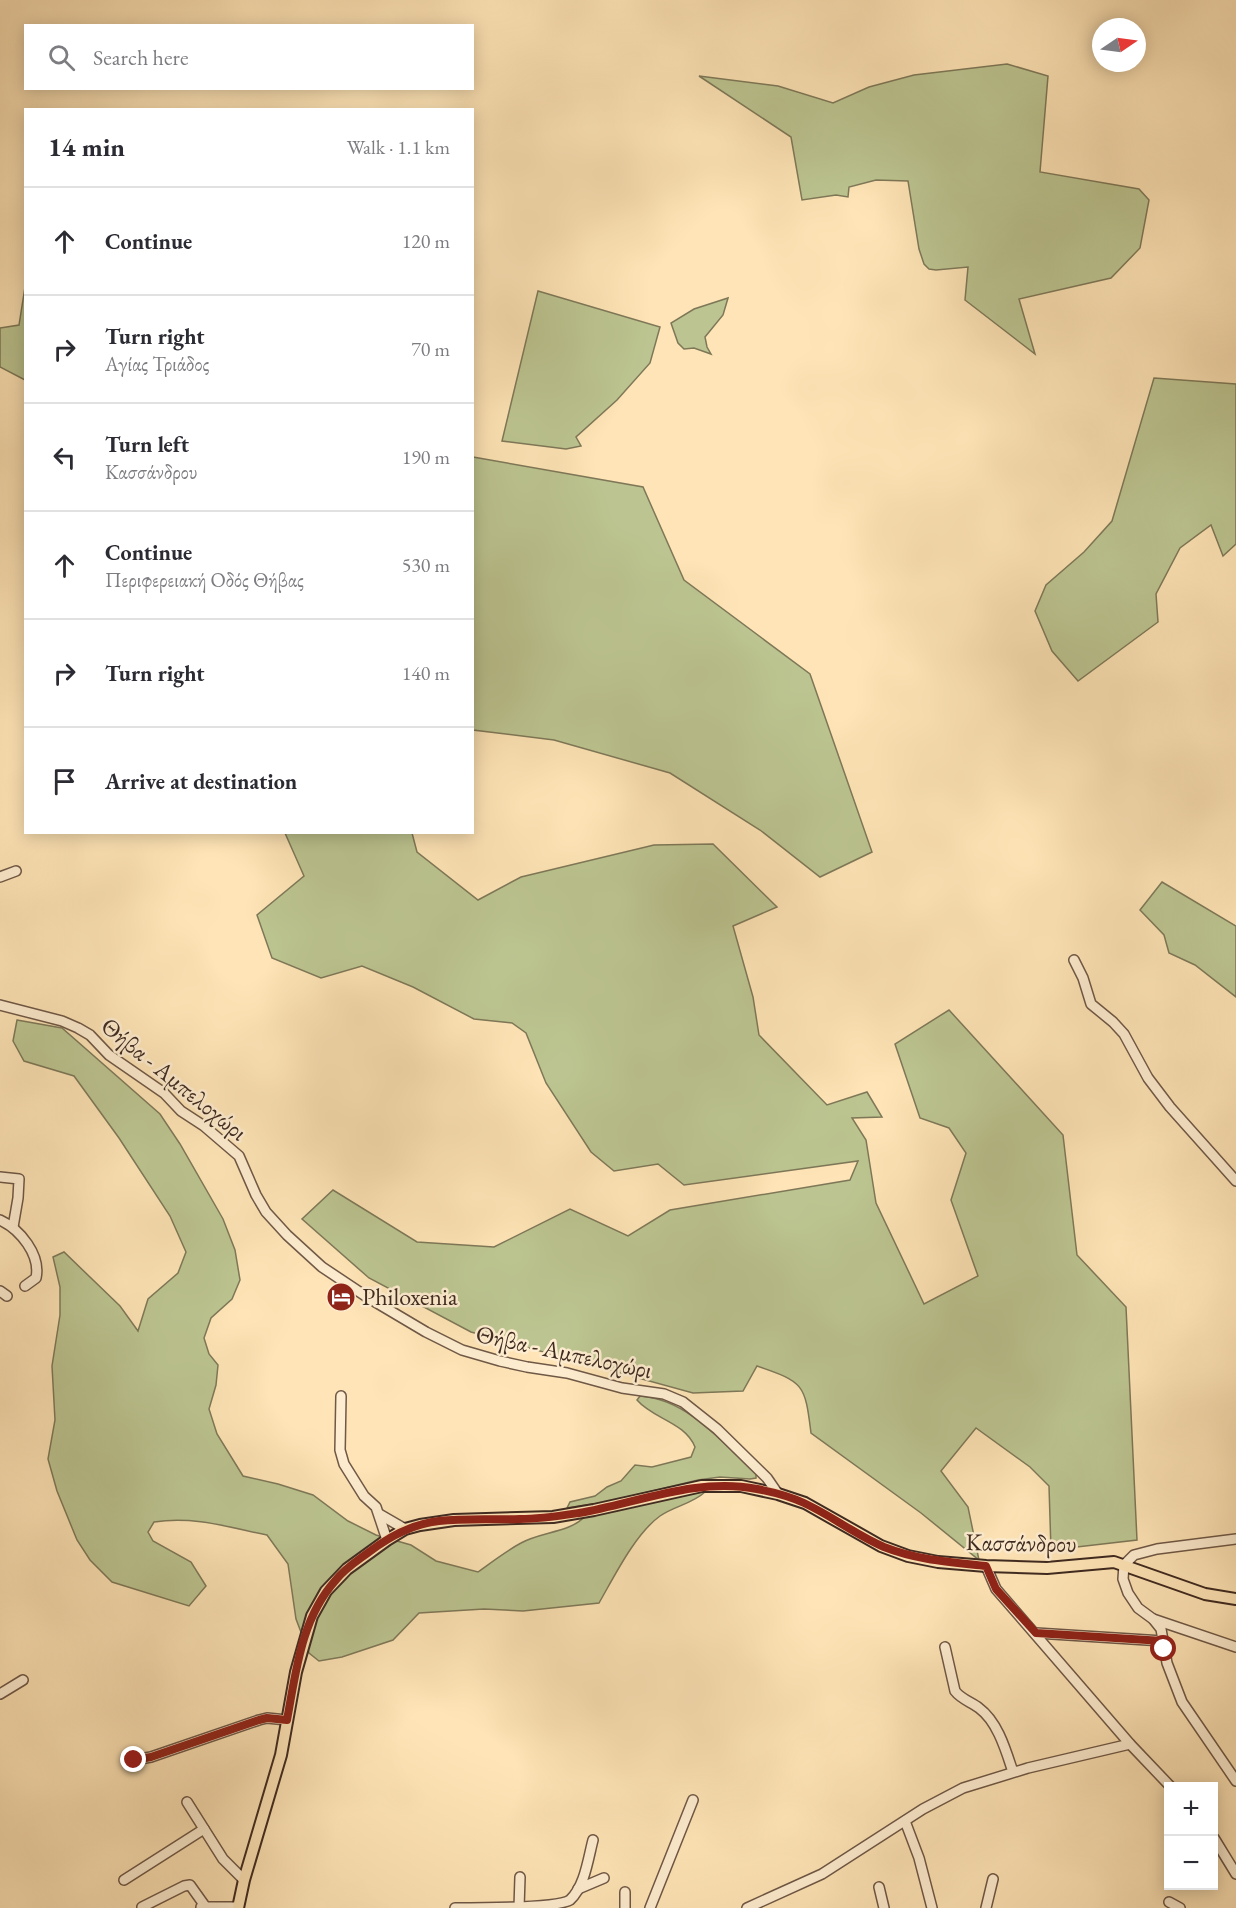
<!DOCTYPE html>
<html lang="en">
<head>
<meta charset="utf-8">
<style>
	:root { --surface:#fff; --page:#f2f2f3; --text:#2b2b33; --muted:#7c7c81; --line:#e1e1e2 }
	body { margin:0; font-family:"EB Garamond",serif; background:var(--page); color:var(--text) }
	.controls { position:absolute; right:18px; bottom:18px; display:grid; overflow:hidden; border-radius:0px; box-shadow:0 3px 15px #0003 }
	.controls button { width:54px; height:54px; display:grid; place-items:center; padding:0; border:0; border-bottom:2px solid var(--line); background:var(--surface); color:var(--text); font:30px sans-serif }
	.compass { position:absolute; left:1092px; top:18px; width:54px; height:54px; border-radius:50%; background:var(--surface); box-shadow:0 3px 15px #0003; rotate:77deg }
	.stop { position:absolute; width:18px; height:18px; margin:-14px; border:4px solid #8f2418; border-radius:50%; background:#fff }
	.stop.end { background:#8f2418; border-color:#fff; box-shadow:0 2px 6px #0008 }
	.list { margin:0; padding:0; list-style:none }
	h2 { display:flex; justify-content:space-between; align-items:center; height:78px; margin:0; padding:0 24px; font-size:26px }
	h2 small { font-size:20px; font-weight:400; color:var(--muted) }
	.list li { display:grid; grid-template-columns:39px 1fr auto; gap:18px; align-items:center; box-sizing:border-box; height:108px; padding:0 24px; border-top:2px solid var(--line) }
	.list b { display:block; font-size:22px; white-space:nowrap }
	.list p { margin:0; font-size:20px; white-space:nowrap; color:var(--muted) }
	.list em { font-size:20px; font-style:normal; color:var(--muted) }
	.icon { flex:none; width:33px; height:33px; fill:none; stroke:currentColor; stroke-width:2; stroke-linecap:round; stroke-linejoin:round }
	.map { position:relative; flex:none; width:1236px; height:1908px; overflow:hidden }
	.search { position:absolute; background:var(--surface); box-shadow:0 3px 15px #0003; left:24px; top:24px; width:450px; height:66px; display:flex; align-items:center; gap:15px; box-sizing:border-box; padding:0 21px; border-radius:0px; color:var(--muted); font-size:22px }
	.panel { position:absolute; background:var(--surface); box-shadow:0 3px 15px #0003; left:24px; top:108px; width:450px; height:726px; border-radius:0px }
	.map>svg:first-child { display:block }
	.green { fill:#bcc591; stroke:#7e7858; stroke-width:1.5 }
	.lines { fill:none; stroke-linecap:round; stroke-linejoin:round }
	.minor-casing { stroke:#6f5846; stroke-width:12 }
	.major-casing { stroke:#3f2a20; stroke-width:14 }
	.minor { stroke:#feedd0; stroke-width:9 }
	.major { stroke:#fee4b6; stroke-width:10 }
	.route { stroke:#8f2418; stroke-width:8 }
	.labels { text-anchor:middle; stroke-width:5; stroke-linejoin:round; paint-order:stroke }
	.street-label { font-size:24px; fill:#3f2a20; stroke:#feedd0 }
	.poi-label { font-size:24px; fill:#3f2a20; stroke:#feedd0; text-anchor:start }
</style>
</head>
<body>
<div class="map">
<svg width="1236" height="1908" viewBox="0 0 1236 1908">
	<rect width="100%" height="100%" fill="#fee4b6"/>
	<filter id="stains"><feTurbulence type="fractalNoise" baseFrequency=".00333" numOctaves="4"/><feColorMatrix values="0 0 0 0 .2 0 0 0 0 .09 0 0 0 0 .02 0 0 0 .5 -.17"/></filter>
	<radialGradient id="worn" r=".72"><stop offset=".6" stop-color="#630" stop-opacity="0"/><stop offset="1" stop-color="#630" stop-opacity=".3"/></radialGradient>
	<g class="green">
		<polygon points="1007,64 1048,76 1040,172 1139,189 1149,200 1140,248 1111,278 1019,299 1035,354 965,300 968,267 936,270 929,269 924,264 919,249 908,181 876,180 849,187 848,197 836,195 802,200 791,137 699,76 778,86 833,103 869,87 914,75"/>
		<polygon points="25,287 25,380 0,367 0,328 19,325"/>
		<polygon points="538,291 660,327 650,363 617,400 576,437 581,446 566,449 502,441"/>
		<polygon points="728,298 723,315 705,337 707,347 711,354 694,348 684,349 678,343 671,323 694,309"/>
		<polygon points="1154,378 1236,384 1236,544 1223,556 1211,525 1180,548 1156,594 1158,622 1078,681 1052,651 1035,611 1046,585 1084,552 1112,521"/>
		<polygon points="473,457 643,487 684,580 810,674 872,852 820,877 760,830 670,773 554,740 473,730"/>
		<path d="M285 833H412L417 852 478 900 521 877 654 845 713 844 777 907 733 926 753 997 759 1035 827 1105 867 1092 882 1117 852 1118 866 1140 876 1203 924 1304 978 1276 951 1200 966 1153 949 1128 920 1118 895 1044 949 1010 1063 1135 1077 1255 1126 1307 1137 1540 1051 1550 1049 1486 1030 1467 976 1428 941 1471 968 1507 979 1560 921 1513 811 1433C805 1384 804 1382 757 1366L743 1391 693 1393 471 1332 369 1278 302 1219 333 1190 417 1242 494 1247 570 1209 628 1236 670 1210 850 1180 858 1161 684 1185 658 1164 614 1171 591 1152 546 1083 526 1033 512 1023 474 1019 413 987 362 966 321 978 272 958 257 915 304 876Z"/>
		<polygon points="1162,882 1236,926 1236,997 1195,965 1169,953 1164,935 1140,910"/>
		<path d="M17 1020 62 1028 160 1114 180 1144 223 1219 235 1250 240 1280 232 1299 211 1318 204 1338 209 1354 218 1365 216 1385 209 1409 217 1434 243 1476 278 1484 313 1495 348 1521 376 1535 411 1545 436 1561 478 1572C492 1562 506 1551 521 1543 540 1532 572 1532 585 1516L693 1491 705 1492C692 1504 674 1506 660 1516 635 1534 614 1577 599 1603L523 1611 484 1609 419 1613 393 1640 342 1657 319 1661 309 1653 296 1619 288 1564 267 1535C228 1527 194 1516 154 1522L148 1532 153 1541 191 1562 206 1586 189 1606 112 1582 90 1560 77 1540 57 1491 48 1459 55 1420 52 1366 60 1315V1287L53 1257 64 1252 120 1306 138 1331 148 1299 178 1273 186 1252 170 1216 119 1138 74 1076 24 1061 13 1041Z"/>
		<path d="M640 1396C688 1399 723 1443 756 1474V1478L750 1479 720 1477 698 1480 606 1502 567 1508 570 1502 595 1496 607 1487 621 1481 635 1465 652 1467 691 1457 695 1447C685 1422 653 1419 637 1400Z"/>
	</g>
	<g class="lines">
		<g class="minor-casing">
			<g id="minor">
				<polyline points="0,877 16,871"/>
				<polyline points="1074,960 1083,978 1091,1004 1113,1022 1124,1034 1148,1078 1170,1107 1236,1181"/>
				<polyline points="0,1005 62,1021 78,1028 90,1035 109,1055 164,1093 181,1111 204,1126 239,1156 256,1195 266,1212 287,1235 322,1267 367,1297 426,1332 462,1350 500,1361 527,1367 567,1373 622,1388 664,1394 683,1402 717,1429 767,1478 778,1494"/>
				<polyline points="0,1177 19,1179 18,1198 13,1227"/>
				<path d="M0 1220C20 1229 41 1255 36 1278L25 1286"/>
				<polyline points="0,1291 7,1296"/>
				<polyline points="341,1396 340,1450 344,1464 364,1496 376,1507 387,1540"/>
				<polyline points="379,1514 405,1529"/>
				<polyline points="1236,1539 1157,1549 1134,1555 1124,1565 1123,1579 1128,1593 1138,1608 1153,1619 1161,1629 1167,1663 1182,1702 1236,1781"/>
				<polyline points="986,1566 996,1589 1130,1744 1170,1786"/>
				<polyline points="1153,1619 1236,1647"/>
				<polyline points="1036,1633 1163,1641"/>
				<path d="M945 1647 955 1691C961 1699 971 1702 979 1708 998 1722 1006 1751 1013 1772"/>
				<polyline points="0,1694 23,1680"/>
				<polyline points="126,1757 134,1760 151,1757 259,1720 267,1718 287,1720"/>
				<polyline points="187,1802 223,1859 244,1880"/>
				<polyline points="905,1821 919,1858 932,1908"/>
				<polyline points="1214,1838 1236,1874"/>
				<polyline points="124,1880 204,1829"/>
				<polyline points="879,1887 884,1908"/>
				<polyline points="578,1889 604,1878"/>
				<polyline points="1169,1902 1180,1908"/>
				<polyline points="142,1907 184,1886 190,1885 205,1906"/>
				<polyline points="201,1907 238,1907"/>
				<path d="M455 1908C476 1908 558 1908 570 1900 585 1886 588 1859 593 1840"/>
				<polyline points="519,1908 520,1877"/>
				<polyline points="625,1908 625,1892"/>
				<polyline points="650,1908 693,1800"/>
				<polyline points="747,1908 822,1874 923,1809 963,1788 1028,1768 1130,1744"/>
				<polyline points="986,1908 993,1879"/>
			</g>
		</g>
		<g class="major-casing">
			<polyline id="major" points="238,1908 244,1880 281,1755 296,1672 312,1616 326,1591 347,1569 387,1540 405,1529 420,1525 454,1520 553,1517 594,1510 702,1486 741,1486 778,1494 805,1503 881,1546 908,1556 938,1562 986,1566 1047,1568 1114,1562 1205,1594 1236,1599"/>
		</g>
		<use href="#minor" class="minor"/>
		<use href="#major" class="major"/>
	</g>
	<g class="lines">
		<path class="route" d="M134 1760 151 1757 259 1720 267 1718 287 1720C296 1672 301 1619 335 1581 344 1569 357 1561 369 1552 390 1536 412 1524 439 1521 466 1518 493 1520 520 1519 540 1519 559 1516 579 1513 637 1503 697 1477 757 1489 773 1492 789 1496 804 1503 832 1516 856 1535 884 1547 917 1560 950 1562 986 1566L996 1589 1036 1633 1163 1641 1164 1649"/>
	</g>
	<defs>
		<g id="hotel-disc" transform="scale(1.5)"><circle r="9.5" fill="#8f2418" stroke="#feedd0"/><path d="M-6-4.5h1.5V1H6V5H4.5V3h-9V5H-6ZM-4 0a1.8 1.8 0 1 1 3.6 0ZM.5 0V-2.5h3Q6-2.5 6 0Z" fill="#fff"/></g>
	</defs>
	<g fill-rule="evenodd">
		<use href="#hotel-disc" x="341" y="1297"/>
	</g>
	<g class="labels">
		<g class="street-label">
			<text transform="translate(174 1079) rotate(39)" y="8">Θήβα - Αμπελοχώρι</text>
			<text transform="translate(564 1352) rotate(12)" y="8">Θήβα - Αμπελοχώρι</text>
			<text transform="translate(1021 1543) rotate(1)" y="8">Κασσάνδρου</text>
		</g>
		<g class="poi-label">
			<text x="362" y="1305">Philoxenia</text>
		</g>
	</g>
	<rect width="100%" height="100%" filter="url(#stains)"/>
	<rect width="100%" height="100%" fill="url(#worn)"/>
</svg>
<div class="controls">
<button>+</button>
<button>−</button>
</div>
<svg class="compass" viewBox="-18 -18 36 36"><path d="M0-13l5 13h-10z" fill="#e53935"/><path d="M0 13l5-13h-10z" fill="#7c7c81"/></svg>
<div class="stop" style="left:1164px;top:1649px"></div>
<div class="stop end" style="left:134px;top:1760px"></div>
<div class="search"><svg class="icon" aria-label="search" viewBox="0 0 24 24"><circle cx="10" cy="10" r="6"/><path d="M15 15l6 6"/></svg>Search here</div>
<section class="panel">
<h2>14 min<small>Walk · 1.1 km</small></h2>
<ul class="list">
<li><svg class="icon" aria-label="ahead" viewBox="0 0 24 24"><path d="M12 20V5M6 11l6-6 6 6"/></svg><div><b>Continue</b></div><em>120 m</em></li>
<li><svg class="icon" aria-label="right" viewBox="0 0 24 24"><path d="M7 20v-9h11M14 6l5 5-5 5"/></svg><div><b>Turn right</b><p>Αγίας Τριάδος</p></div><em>70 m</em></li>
<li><svg class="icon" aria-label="left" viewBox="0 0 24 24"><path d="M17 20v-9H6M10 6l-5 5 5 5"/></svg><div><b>Turn left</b><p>Κασσάνδρου</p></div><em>190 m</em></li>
<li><svg class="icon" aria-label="ahead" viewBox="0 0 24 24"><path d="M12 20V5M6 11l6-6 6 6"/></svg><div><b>Continue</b><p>Περιφερειακή Οδός Θήβας</p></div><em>530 m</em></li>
<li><svg class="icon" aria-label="right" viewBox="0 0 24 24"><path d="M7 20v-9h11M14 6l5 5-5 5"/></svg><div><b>Turn right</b></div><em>140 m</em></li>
<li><svg class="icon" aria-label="arrive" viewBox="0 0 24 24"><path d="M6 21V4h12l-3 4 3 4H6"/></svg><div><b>Arrive at destination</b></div></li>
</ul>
</section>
</div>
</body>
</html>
